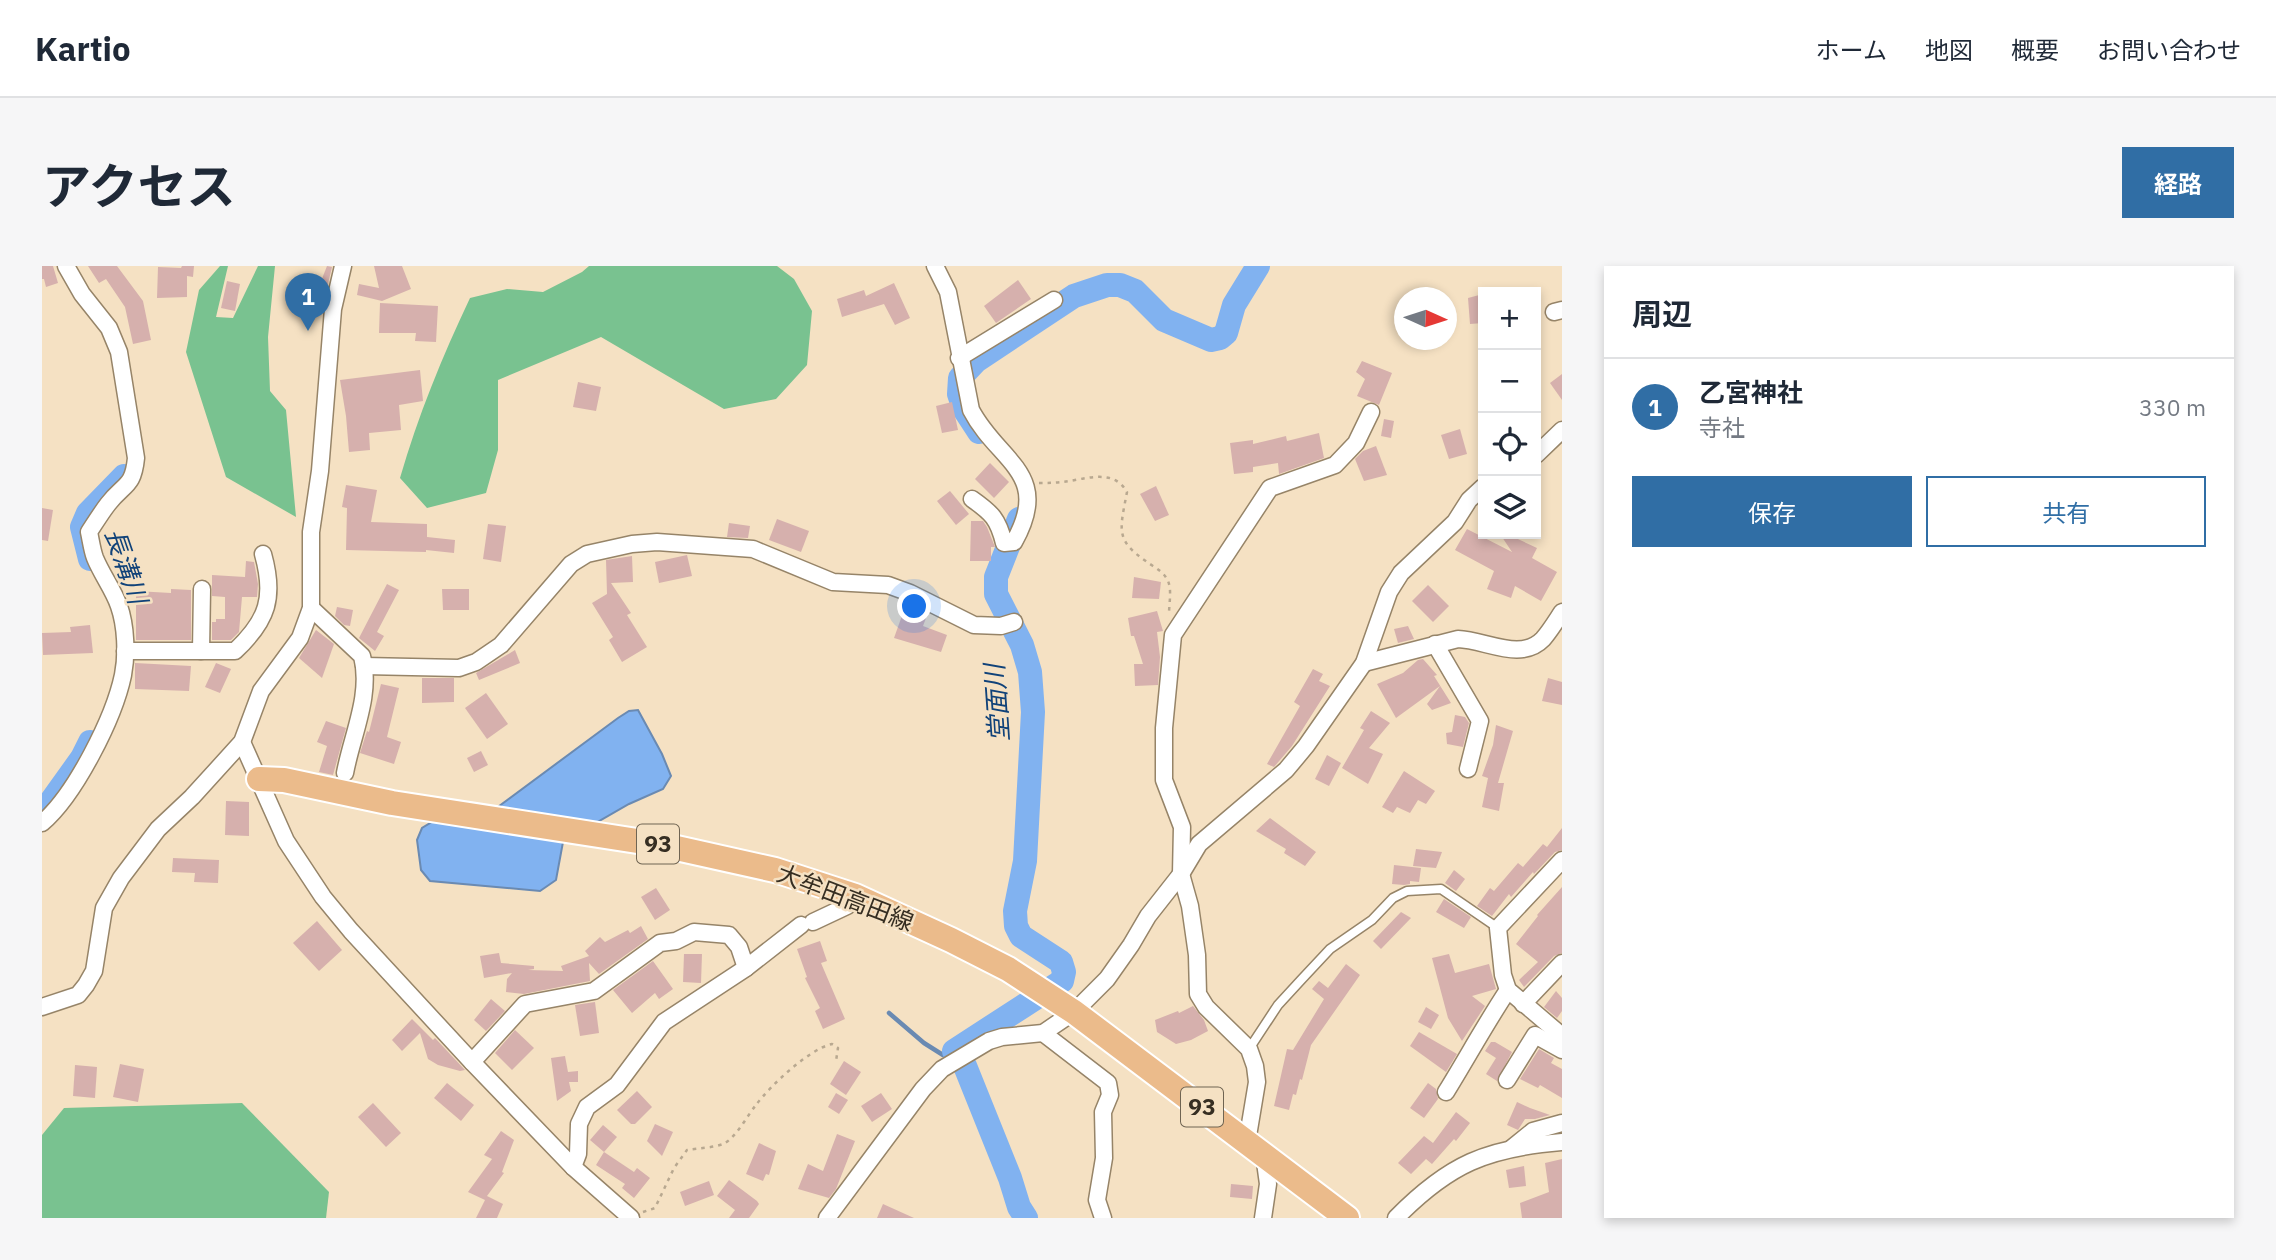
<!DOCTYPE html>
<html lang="ja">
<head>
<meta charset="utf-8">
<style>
	:root { --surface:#fff; --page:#f6f6f7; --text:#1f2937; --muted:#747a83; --line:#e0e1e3; --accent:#306ea5 }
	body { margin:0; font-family:"IBM Plex Sans","Noto Sans JP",sans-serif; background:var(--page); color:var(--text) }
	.controls { position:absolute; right:21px; top:21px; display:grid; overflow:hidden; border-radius:0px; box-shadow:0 4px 10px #0003 }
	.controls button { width:63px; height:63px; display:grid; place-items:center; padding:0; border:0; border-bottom:2px solid var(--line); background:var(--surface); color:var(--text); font:35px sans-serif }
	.compass { position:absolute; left:1352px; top:21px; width:63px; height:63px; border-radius:50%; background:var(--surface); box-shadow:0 4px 10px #0003; rotate:93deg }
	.you { position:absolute; left:873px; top:341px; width:24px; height:24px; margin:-18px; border:5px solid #fff; border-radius:50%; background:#1a73e8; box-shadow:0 0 0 10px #1a73e833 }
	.badge { display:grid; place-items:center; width:46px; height:46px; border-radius:50%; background:var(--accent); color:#fff; font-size:23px; font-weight:700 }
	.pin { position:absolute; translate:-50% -58px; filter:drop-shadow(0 2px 4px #0008) }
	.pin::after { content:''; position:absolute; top:37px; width:24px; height:21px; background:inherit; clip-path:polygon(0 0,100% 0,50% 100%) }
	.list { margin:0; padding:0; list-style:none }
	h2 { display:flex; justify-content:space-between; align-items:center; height:91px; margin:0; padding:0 28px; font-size:30px }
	h2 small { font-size:23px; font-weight:400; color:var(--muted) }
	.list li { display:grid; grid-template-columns:46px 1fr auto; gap:21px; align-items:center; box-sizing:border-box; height:98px; padding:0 28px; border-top:2px solid var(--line) }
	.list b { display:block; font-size:26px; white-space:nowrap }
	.list p { margin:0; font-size:23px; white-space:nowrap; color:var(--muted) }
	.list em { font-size:23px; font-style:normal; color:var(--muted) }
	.actions { display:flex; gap:14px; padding:21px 28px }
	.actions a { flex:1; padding:16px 0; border:2px solid var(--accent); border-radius:0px; text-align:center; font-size:24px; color:var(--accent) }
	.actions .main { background:var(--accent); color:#fff }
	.icon { flex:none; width:38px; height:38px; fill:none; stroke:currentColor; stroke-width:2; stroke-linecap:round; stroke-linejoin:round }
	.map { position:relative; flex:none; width:1520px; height:952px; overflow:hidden; border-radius:0px }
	header { display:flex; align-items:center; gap:42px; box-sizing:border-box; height:98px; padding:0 35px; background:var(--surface); border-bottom:2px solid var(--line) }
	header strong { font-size:33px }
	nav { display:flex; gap:38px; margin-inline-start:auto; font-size:24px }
	.intro { display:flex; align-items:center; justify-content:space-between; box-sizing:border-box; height:168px; padding:0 42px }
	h1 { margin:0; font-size:49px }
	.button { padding:18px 32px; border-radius:0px; background:var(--accent); color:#fff; font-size:24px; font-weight:700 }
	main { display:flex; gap:42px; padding:0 42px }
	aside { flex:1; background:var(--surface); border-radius:0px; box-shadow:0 4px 10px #0003 }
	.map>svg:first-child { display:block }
	.forest { fill:#79c290 }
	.water { fill:#81b2f0; stroke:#6a8ab2; stroke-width:2 }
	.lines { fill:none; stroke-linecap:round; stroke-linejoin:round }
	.stream { stroke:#6a8ab2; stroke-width:4.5 }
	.river { stroke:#81b2f0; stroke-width:24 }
	.building { fill:#d6b0ad }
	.lane-casing { stroke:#968468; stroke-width:11 }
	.street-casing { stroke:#968468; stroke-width:19 }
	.primary-casing { stroke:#fff; stroke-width:28 }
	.path { stroke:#b8a890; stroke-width:2.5; stroke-dasharray:3.5 5; stroke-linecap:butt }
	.lane { stroke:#fff; stroke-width:8 }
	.street { stroke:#fff; stroke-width:16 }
	.primary { stroke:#ebbb8b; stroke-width:24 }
	.labels { text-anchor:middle; stroke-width:5; stroke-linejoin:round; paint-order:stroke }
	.shield { fill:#f5e1c3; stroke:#6f6452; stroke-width:2 }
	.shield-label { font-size:23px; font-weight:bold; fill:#362e22 }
	.street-label { font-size:24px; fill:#362e22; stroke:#f5e1c3 }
	.water-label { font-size:26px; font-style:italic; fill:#104279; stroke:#f5e1c3 }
</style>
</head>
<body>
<header>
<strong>Kartio</strong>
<nav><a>ホーム</a><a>地図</a><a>概要</a><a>お問い合わせ</a></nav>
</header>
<div class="intro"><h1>アクセス</h1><a class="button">経路</a></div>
<main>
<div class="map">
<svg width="1520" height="952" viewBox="0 0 1520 952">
	<rect width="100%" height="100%" fill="#f5e1c3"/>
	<g class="forest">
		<polygon points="178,0 186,0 174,51 191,52 216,0 233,0 226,71 228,125 244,144 254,251 184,211 144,86 157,24"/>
		<path d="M547 0H735L752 13 770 45 765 99 734 133 682 143 559 71 456 114V184L444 227 385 242 358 212C376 150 400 91 428 32L465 23 501 26 540 6Z"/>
		<polygon points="200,837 287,926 284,952 0,952 0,869 22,842"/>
	</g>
	<polygon class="water" points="596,444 620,488 629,510 621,523 587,538 521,576 514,614 498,625 388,615 379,604 375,574 380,562 403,548 445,549 576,452 587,445"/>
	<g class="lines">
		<polyline class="stream" points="847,747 882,777 901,789 912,785"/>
		<g class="river">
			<polyline points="937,166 922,143 917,128 918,112 934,95 1032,30 1065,19 1078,19 1093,25 1122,54 1169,74 1178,72 1184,67 1192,39 1216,0"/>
			<polyline points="977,253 954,311 954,328 980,379 988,406 991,446 983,595 973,645 974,660 979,670 1019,696 1022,706 1020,715 912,785 923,800 968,912 977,941 984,952"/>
			<polyline points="48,293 40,261 46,247 82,210"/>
			<polyline points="0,548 40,492 48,476"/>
		</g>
	</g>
	<g class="building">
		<polygon points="0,0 11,0 16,17 4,21 2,13 0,13"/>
		<polygon points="46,0 75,0 101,35 109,74 91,78 83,41 64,13 57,17"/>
		<polygon points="140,0 152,0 151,11 145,10 145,31 115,32 116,1 139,2"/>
		<polygon points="285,0 290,1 283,31 274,28"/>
		<polygon points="332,0 360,0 369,23 340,35 315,29 317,18 337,22"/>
		<polygon points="976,14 989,33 954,57 942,40"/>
		<polygon points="185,15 198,18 193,45 179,42"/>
		<polygon points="852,17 868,52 853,59 842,38 800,51 795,33 822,24 824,30"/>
		<polygon points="1441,28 1441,57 1428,58 1426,32"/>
		<polygon points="338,37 396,40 394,76 373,75 374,67 337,67"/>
		<polygon points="1320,95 1350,107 1337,139 1315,130 1323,113 1314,106"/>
		<polygon points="378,104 381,135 357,139 359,164 327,167 328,184 307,186 304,150 298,114"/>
		<polygon points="1520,108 1520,134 1508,117"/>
		<polygon points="536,116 559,121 554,145 531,141"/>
		<polygon points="910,136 916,164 900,167 894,140"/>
		<polygon points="1342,153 1352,155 1349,172 1339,170"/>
		<polygon points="1418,163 1425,188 1407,193 1399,169"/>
		<polygon points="1277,167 1282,192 1237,208 1236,197 1211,201 1211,206 1192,208 1188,177 1211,174 1211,178 1244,170 1245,175"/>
		<polygon points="1334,180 1345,209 1322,215 1313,193 1321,185"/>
		<polygon points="948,197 967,216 952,232 933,213"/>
		<polygon points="304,219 335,224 329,256 385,258 385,271 413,274 412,287 384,284 384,286 304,284 305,242 300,241"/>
		<polygon points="1114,220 1127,249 1113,255 1098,228"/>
		<polygon points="908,225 927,248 914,259 895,235"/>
		<polygon points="0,242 11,244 6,275 0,274"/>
		<polygon points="735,253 767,265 759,286 727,274"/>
		<polygon points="929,255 941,255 945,261 953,281 949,281 949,295 928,295"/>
		<polygon points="687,257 708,260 706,272 685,271"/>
		<polygon points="446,258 464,260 459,296 441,293"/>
		<polygon points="1425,263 1470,286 1458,268 1465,268 1495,282 1490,292 1515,306 1499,335 1473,320 1469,332 1445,323 1452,305 1413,284"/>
		<polygon points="645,289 650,310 617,317 613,296"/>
		<polygon points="590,290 591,316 569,317 589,347 585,349 605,381 580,396 567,374 571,371 550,337 565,328 564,294"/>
		<polygon points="204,295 212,296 216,318 215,331 200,331 197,366 189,374 170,374 170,356 174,356 174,353 183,353 183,331 170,330 170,309 203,311"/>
		<polygon points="1092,311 1119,316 1117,333 1090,332"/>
		<polygon points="345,318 357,324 335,366 342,370 333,385 317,372"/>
		<polygon points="1386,319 1407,340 1391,356 1370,335"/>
		<polygon points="129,323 149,324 149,374 94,374 94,325 129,327"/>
		<polygon points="400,323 427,323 427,344 401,344"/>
		<polygon points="295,341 311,344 308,360 302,359 293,350"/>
		<polygon points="862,344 884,352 881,360 905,369 899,386 852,372"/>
		<polygon points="1115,345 1121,365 1115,366 1118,391 1116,419 1093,420 1092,398 1101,398 1092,370 1089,370 1086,352"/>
		<polygon points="48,359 51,387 1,389 0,367 29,366 28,361"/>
		<polygon points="1366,360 1372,373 1356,377 1352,363"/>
		<polygon points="274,364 292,378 280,412 257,392"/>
		<polygon points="473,384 478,397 437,414 434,407"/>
		<polygon points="1381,393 1395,409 1392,410 1409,437 1390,444 1385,438 1398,420 1354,452 1335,418 1361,407 1376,394"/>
		<polygon points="93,397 149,400 147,425 93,423"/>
		<polygon points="174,397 189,403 178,427 163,421"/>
		<polygon points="1271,403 1281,408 1277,415 1288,420 1250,480 1232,501 1225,498 1258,440 1252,436"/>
		<polygon points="380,412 412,412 412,436 380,437"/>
		<polygon points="1506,412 1520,416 1520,439 1500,435"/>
		<polygon points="339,418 357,422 345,471 359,476 352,498 318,487 325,465 327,466"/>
		<polygon points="444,427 466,458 445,473 423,442"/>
		<polygon points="1329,445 1348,457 1327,482 1341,488 1326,518 1300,502 1322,464 1318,462"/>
		<polygon points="1413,449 1423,451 1427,457 1421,481 1405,478 1404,467 1410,466"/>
		<polygon points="284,455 304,462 291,509 277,506 285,480 275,476"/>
		<polygon points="1454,459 1471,465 1456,517 1462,517 1457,545 1440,541 1446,512 1440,510 1451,479"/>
		<polygon points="439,485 446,499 432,506 425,492"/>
		<polygon points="1285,489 1299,497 1287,520 1273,513"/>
		<polygon points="1362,505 1393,525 1384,538 1376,534 1368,547 1355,541 1351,547 1340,541"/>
		<polygon points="184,535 207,536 207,570 183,569"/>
		<polygon points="1228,552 1274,586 1263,600 1242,587 1244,583 1214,565"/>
		<polygon points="1520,562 1520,584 1513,586 1492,608 1491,606 1469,631 1467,628 1450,650 1435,640 1448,622 1452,625 1476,597 1481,601 1501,578 1505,581"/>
		<polygon points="1374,583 1400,586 1394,602 1371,600"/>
		<polygon points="131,592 177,594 176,617 152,616 153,607 130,606"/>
		<polygon points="1352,599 1379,602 1377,616 1368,615 1368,618 1362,619 1350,618"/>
		<polygon points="1412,604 1423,613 1414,625 1403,617"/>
		<polygon points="1520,621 1520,687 1512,690 1482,721 1477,714 1496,696 1474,678 1496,650 1495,649"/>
		<polygon points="614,622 628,644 613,654 599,631"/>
		<polygon points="1402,633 1429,651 1422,662 1394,646"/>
		<polygon points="1359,646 1369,652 1339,683 1331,675"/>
		<polygon points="275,655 300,684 277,705 251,677"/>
		<polygon points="599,660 606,673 557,708 547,697 548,715 482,728 464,726 465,713 470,707 442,712 438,690 457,687 459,697 492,700 492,703 486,704 521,705 519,700 547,690 543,685 558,671 563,676 586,664 588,667"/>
		<polygon points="778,675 785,695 779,697 803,753 781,763 773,745 778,742 763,712 765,711 755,683"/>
		<polygon points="642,688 660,688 659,717 641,716"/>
		<polygon points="1407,688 1413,707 1447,698 1454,723 1430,730 1443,740 1420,775 1406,752 1390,692"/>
		<polygon points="611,695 631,723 617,733 613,727 590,747 571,724"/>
		<polygon points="1304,698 1318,709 1269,779 1260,814 1258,813 1254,829 1251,828 1247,844 1232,840 1245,783 1251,784 1282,733 1270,723 1277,715 1286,722"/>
		<polygon points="1514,725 1520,732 1520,745 1515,752 1502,741"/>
		<polygon points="449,733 463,745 444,765 432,754"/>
		<polygon points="553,736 557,767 538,770 533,739"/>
		<polygon points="1151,740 1162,754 1166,765 1149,774 1134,778 1115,766 1113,754 1136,745 1137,747"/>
		<polygon points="1384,741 1397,749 1389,763 1376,756"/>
		<polygon points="370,753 391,774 393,772 423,804 418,805 396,799 386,793 378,767 360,785 350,774"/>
		<polygon points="473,764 492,782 470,804 453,787"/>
		<polygon points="1377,766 1415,788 1404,806 1368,780"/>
		<polygon points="1449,776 1453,776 1470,786 1455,815 1444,808 1454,792 1443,785"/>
		<polygon points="1497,783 1512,792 1509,797 1520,803 1520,832 1498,819 1496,822 1478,813"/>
		<polygon points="523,790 526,806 536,805 536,816 527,816 529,825 515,835 509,792"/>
		<polygon points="802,795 819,806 804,829 788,818"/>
		<polygon points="78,798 102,803 96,836 71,831"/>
		<polygon points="33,799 55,801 53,832 31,830"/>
		<polygon points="405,817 432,839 419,855 392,832"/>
		<polygon points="1386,817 1394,823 1396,833 1382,852 1368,842"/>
		<polygon points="595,825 610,841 593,858 589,858 575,844"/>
		<polygon points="794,827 806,834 797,848 786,841"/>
		<polygon points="839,827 850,843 830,856 819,840"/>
		<polygon points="1475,836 1488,842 1508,849 1493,853 1483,853 1476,864 1465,859"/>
		<polygon points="331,837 359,867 344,881 316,851"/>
		<polygon points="1414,846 1428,857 1414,875 1412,873 1390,898 1384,893 1369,908 1356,897 1382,870 1391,877"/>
		<polygon points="613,858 631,866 620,890 605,875"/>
		<polygon points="561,859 575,871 562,886 548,874"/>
		<polygon points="459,865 472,874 460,906 462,907 445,930 461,938 455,952 434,952 443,934 426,926 450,893 442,889"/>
		<polygon points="795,868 813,875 794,923 787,932 756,923 766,898 781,905"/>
		<polygon points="717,877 734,885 727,909 724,908 721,915 704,908"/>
		<polygon points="562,886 592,906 595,902 608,912 592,932 580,922 583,918 554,899"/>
		<polygon points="1520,893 1520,952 1480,952 1478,937 1507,926 1503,897"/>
		<polygon points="1482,900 1484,920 1467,922 1464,904"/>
		<polygon points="687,914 715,935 717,938 707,952 687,952 693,944 675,930"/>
		<polygon points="667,915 672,929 643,940 638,926"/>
		<polygon points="1189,918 1211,920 1210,933 1188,931"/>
		<polygon points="841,938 872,952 835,952"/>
	</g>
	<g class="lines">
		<g class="lane-casing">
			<polyline id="lane" points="1207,783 1236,739 1259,714 1288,683 1330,654 1351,632 1365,625 1399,623 1456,662"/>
		</g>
		<g class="street-casing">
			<g id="street">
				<path d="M893 0 906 26 929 144C956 196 1011 207 972 276L962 277C956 253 950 247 930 233"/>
				<polyline points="1512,46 1520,44"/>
				<polyline points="917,92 1012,34"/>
				<polyline points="1494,189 1520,164"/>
				<path d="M269 342 320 390C330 429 310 469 303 507"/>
				<polyline points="1393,378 1438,455 1426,503"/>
				<path d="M83 385H193C226 354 233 331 221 288"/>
				<polyline points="159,385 160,323"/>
				<path d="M1322 397 1416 373C1444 374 1479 396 1501 373 1508 365 1514 355 1520 346"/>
				<polyline points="322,400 417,402 434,396 459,379 529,298 545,288 590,278 615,276 711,283 791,316 846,319 868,327 932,359 959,360 972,356"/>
				<polyline points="200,476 244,575 281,631 309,665 430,796 531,901 589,952"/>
				<path d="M0 557C33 529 72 452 81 409 85 388 84 360 77 340 71 323 60 309 53 292 50 284 49 275 47 266 53 257 59 247 66 238 82 217 91 222 94 192L77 86 67 62 40 28 24 0"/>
				<polyline points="1520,594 1456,662 1461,709 1466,724 1520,770"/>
				<polyline points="771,656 805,640 813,630"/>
				<polyline points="1481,738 1520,697"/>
				<polyline points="0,741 36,729 44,719 52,705 62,642 79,612 116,563 150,531 200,476 219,425 258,372 269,342 269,266 278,205 291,43 301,0"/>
				<polyline points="1001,767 1066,817 1068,829 1061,846 1062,892 1055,934 1061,952"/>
				<polyline points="430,796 483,738 552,725 618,677 634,675 652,666 687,669 697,681 704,702"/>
				<polyline points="1465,814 1493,769 1520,784"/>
				<path d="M1404 826C1425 792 1444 757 1466 724"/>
				<polyline points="1205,876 1215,816 1213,800 1207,783 1164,741 1156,728 1155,689 1148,640 1139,608 1140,561 1122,514 1122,462 1131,369 1228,222 1293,199 1314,177 1329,146"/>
				<polyline points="1470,882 1491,865 1520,857"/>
				<polyline points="531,901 536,888 537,858 545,841 575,819 622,756 704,702 759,659"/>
				<polyline points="785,952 881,823 900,803 947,775 960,771 1001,767 1032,746 1065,713 1089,679 1106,650 1139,608 1157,578 1244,504 1264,480 1322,397 1347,326 1359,307 1413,256 1427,234 1441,221"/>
				<polyline points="1221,952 1226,918 1222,889"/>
				<path d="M1354 952C1407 898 1445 882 1520 876"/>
			</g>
		</g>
		<g class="primary-casing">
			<polyline id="primary" points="217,513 242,514 350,537 621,579 733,604 813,630 909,674 966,703 1032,746 1305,952"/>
		</g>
		<g class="path">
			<path d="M997 217C1005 217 1012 217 1020 216 1042 214 1071 201 1085 226 1077 268 1073 275 1111 300 1117 304 1123 308 1126 315 1130 324 1127 338 1127 348"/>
			<path d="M601 946 613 942 632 902 645 884C656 882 673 882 683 877 695 870 705 850 714 839 728 820 767 783 790 778L796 782 794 795"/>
		</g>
		<use href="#lane" class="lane"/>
		<use href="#street" class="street"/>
		<use href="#primary" class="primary"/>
	</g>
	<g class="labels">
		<g class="shield">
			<rect x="595" y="558.5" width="42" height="39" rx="5"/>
			<rect x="1139" y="821.5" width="42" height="39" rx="5"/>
		</g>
		<g class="shield-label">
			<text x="616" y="586">93</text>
			<text x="1160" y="849">93</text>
		</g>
		<g class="street-label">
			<text transform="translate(803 632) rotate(21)" y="8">大牟田高田線</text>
		</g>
		<g class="water-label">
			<text transform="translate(84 300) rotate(71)" y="9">長溝川</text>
			<text transform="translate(955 437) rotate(-94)" y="9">堂面川</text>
		</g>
	</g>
</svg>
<div class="controls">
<button>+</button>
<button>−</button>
<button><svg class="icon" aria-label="locate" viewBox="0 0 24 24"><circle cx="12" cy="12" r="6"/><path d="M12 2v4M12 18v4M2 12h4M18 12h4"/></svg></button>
<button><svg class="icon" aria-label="layers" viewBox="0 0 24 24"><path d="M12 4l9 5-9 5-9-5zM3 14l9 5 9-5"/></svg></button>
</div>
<svg class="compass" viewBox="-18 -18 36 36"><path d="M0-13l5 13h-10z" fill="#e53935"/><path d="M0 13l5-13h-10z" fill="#747a83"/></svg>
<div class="you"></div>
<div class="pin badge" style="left:266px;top:65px">1</div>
</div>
<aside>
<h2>周辺<small></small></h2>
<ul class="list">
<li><span class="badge">1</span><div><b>乙宮神社</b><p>寺社</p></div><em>330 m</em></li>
</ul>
<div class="actions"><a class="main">保存</a><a>共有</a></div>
</aside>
</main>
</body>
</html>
